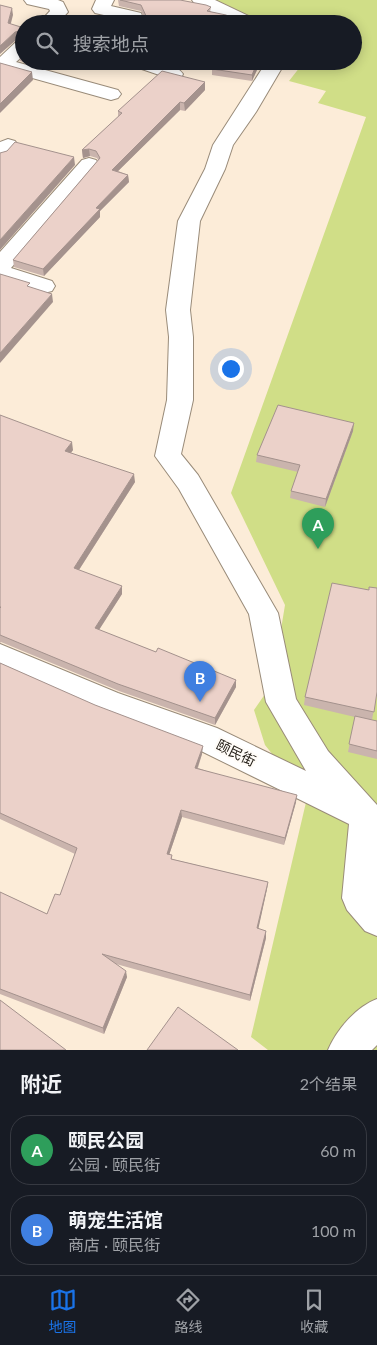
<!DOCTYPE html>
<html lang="zh">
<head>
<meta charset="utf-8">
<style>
	:root { --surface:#171b24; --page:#20242c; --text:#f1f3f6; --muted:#9ea1a6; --line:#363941; --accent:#1a73e8 }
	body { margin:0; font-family:Lato,"Noto Sans SC",sans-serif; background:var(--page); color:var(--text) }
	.you { position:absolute; left:230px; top:368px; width:18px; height:18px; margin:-12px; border:4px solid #fff; border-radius:50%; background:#1a73e8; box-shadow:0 0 0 8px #1a73e833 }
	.badge { display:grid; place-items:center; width:32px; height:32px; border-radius:50%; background:var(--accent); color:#fff; font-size:16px; font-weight:700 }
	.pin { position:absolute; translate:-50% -41px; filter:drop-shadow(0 1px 2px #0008) }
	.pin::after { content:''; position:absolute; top:26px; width:18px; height:15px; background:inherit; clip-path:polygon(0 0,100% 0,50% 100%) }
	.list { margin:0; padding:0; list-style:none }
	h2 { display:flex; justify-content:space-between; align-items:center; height:65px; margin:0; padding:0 20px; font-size:21px }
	h2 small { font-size:16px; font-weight:400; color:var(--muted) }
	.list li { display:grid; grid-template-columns:32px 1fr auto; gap:15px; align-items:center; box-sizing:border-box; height:70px; margin:0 10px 10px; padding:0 10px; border:1px solid var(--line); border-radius:20px }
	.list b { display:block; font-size:19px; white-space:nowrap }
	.list p { margin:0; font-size:16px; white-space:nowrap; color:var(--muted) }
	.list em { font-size:16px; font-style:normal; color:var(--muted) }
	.icon { flex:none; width:28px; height:28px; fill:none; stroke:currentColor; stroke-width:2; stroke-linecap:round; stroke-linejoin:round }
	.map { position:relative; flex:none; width:377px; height:1050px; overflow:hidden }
	.search { position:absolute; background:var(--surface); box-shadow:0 2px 12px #0003; left:15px; right:15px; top:15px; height:55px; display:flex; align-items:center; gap:12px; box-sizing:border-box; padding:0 18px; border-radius:28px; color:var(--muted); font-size:19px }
	.sheet { height:225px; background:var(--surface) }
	nav { display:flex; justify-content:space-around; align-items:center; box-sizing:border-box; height:70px; border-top:1px solid var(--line); background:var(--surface); font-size:14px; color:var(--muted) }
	nav a { display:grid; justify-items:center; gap:2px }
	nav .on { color:var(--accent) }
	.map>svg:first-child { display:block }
	.green { fill:#d0de87 }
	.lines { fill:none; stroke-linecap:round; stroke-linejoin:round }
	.minor-casing { stroke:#998b79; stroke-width:2 }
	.minor { fill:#fff; fill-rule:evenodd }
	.wall { fill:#cab4ad }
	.shaded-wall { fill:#a4928d }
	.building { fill:#ebd1c9; stroke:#a4928d }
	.labels { text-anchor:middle; stroke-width:4.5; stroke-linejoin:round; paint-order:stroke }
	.street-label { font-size:14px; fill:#26211a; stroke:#fffcf8 }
</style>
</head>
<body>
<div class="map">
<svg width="377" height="1050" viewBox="0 0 377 1050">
	<rect width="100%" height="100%" fill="#fcecd8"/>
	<polygon class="green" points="196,0 377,0 377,1050 268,1050 251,1037 307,798 265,745 254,710 272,684 285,605 231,493 366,117 318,103 326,91 289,81 300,67 295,61 353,61 353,24 246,24"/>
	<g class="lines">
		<g class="minor-casing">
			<g id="minor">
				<polygon points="24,0 58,0 63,2 68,12 57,24 38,24 50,11 49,9 27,4"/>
				<polygon points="96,0 114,0 111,6 141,13 145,24 127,24 126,20 95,13 92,9"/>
				<polygon points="192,0 215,0 257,20 260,24 236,24 195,4"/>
				<polygon points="24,40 24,55 16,62 118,90 121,94 118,98 111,100 0,69 0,57 17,41"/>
				<path d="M128 61C143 61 174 60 183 74L181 78 174 80 130 65Z"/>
				<polygon points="267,61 286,61 256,112 233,145 225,169 200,221 190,310 193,337 193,400 181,454 198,475 278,613 296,699 328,751 377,805 377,936 365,931 347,910 342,898 349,824 195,748 96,711 0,669 0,644 118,693 217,728 306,771 266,702 249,614 179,489 155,456 167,400 169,337 166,310 178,221 205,169 213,145"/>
				<polygon points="8,139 15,141 18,145 7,158 0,160 0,142"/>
				<polygon points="89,158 96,160 99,164 96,168 11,268 52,281 55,286 52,291 44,293 0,280 0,252 82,160"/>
				<path d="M377 999V1045L372 1050H328C337 1029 356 1007 377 999Z"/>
			</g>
		</g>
		<use href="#minor" class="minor"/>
	</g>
	<g class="wall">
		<polygon points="118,0 211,7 210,12 236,20 244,20 243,24 147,24 141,11 119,6"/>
		<polygon points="24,48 24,61 54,61 46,68 20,61 19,53"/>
		<polygon points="216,61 261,61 252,81 212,75 212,69"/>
		<polygon points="205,90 185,111 180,110 118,171 128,175 129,182 100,211 100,217 44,276 14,267 13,260 98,160 97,158 90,156 83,158 82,150 118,117 118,111"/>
		<polygon points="0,415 73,450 71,453 135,482 79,570 122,594 99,630 156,652 236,680 236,687 215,725 119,691 1,642 0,643"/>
		<polygon points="353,431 325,507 290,498 291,491 298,472 256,462 257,455"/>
		<polygon points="0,663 202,754 198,768 296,802 284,845 182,817 169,855 172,855 172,859 268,882 267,889 258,929 266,931 266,938 250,1001 116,964 127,977 104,1034 0,994 0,892 47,914 60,895 75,854 0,819"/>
		<polygon points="377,692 372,720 377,721 377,759 348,752 355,717 304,705 305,697"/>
	</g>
	<g class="shaded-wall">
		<polygon points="12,8 13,15 9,31 8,23"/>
		<polygon points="23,30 24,38 16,40 0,54 0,46 15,32"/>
		<polygon points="46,61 54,61 46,68"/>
		<polygon points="258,61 261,61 252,81 252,75"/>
		<polygon points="32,72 33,80 0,113 0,104"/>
		<polygon points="205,82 205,90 185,111 184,103"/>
		<polygon points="180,102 180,110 112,177 112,170"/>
		<polygon points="89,149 90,156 83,158 82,150"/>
		<polygon points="74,157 75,165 0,250 0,240"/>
		<polygon points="128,175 129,182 100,211 100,217 44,276 43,269 96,208"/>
		<polygon points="52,294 53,302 0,363 0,353"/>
		<polygon points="354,423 353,431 325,507 326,499"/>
		<polygon points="72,442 73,450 66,459 65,451"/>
		<polygon points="134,474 135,482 75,576 74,568"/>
		<polygon points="122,586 122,594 95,636 95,628"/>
		<polygon points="236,680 236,687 215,725 215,718"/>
		<polygon points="203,746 202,754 195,775 195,768"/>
		<polygon points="297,795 296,802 284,845 285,838"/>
		<polygon points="181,810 182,817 167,861 167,854"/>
		<polygon points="268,882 267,889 257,935 257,928"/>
		<polygon points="266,931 266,938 250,1001 250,995"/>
		<polygon points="126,971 127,977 104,1034 103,1028"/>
	</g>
	<g class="building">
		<polygon points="120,0 180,0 206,5 211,7 207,11 226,15 236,20 244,20 240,24 177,24 147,18 141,5"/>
		<polygon points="0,5 12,8 8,23 24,28 24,31 23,30 15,32 0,46"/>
		<polygon points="24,48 24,55 19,53"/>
		<polygon points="216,61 258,61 252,75 212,69"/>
		<polygon points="0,63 32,72 0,104"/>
		<polygon points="162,71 205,82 184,103 180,102 112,170 128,175 96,208 100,209 43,269 13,260 100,158 96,151 89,149 82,150 122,113 118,111"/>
		<polygon points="15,142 74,157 0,240 0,153 7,151"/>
		<polygon points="0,274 30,283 27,286 52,294 0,353"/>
		<polygon points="278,405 354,423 326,499 291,491 300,465 257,455"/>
		<polygon points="0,415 72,442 65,451 134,474 74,568 122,586 95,628 156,652 158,648 236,680 215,718 118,684 0,635 0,608 1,607 0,607"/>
		<polygon points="332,583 369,590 369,587 377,588 377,692 374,712 305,697"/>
		<polygon points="0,663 95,705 203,746 195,768 297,795 285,838 181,810 167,854 172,855 171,859 268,882 257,928 266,931 250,995 102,954 126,971 103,1028 0,989 0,892 47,914 55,894 60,895 77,848 0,813"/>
		<polygon points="355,716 377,721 377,751 349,744"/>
		<polygon points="0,1000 66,1050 0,1050"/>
		<polygon points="178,1007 238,1050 147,1050"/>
	</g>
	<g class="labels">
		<g class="street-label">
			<text transform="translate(236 753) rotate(26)" y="5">颐民街</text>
		</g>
	</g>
</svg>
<div class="you"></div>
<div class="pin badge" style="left:318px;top:549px;background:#2e9e5b">A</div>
<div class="pin badge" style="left:200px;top:702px;background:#3f7fe0">B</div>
<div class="search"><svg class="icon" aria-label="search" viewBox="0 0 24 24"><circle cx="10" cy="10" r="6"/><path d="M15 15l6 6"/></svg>搜索地点</div>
</div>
<section class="sheet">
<h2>附近<small>2个结果</small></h2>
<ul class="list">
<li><span class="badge" style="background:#2e9e5b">A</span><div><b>颐民公园</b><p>公园 · 颐民街</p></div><em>60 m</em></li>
<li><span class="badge" style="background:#3f7fe0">B</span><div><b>萌宠生活馆</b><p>商店 · 颐民街</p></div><em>100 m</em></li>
</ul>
</section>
<nav>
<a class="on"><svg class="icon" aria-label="map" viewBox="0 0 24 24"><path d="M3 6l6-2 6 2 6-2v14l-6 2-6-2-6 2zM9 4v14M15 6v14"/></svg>地图</a>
<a><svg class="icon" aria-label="directions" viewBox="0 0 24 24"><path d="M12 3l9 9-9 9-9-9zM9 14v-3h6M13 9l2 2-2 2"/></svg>路线</a>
<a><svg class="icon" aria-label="saved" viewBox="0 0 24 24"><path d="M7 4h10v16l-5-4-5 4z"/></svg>收藏</a>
</nav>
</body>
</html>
